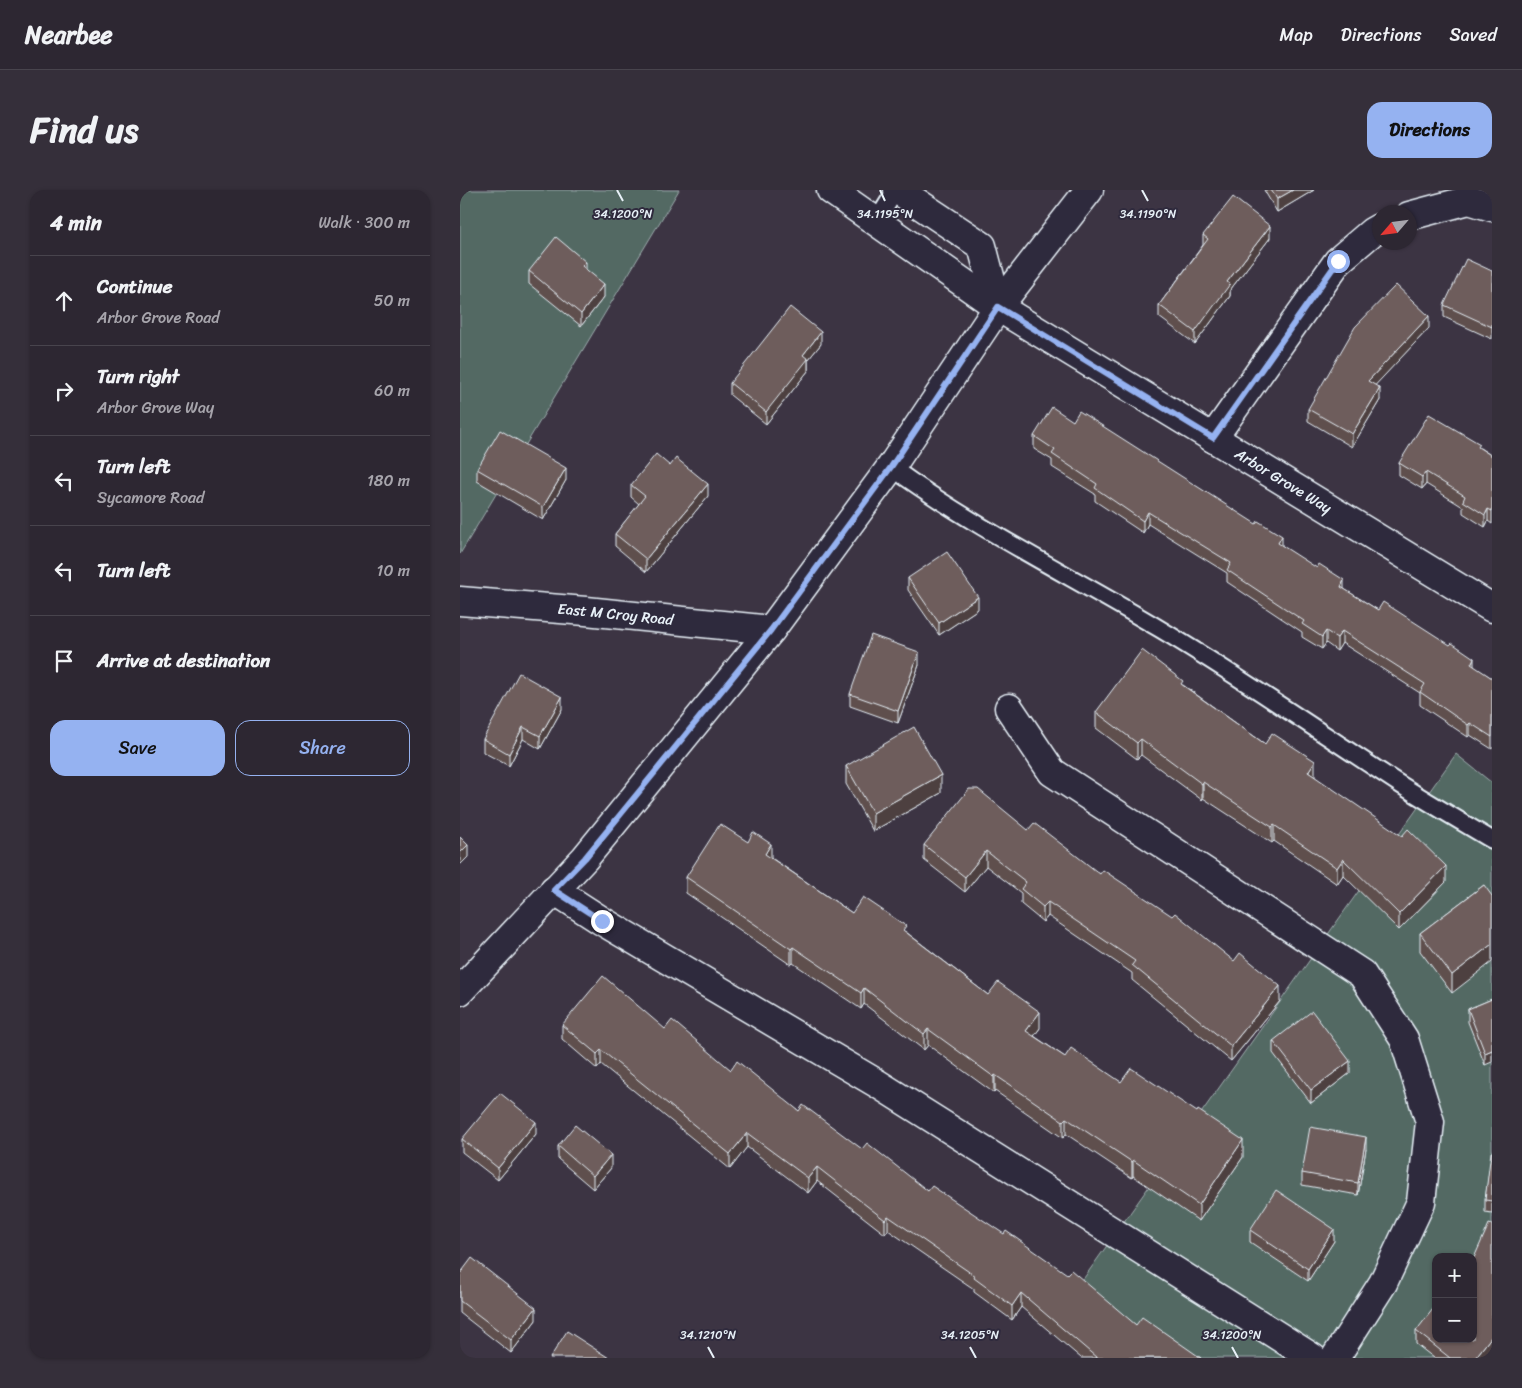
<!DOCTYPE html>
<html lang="en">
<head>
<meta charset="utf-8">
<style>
	:root { --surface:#2d2732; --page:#352f3a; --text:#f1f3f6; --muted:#a7a5ac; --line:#48444d; --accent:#95b2f1 }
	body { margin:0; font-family:Sriracha,sans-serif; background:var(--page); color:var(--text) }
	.controls { position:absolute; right:15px; bottom:15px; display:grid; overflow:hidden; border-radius:10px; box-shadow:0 1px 4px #0004 }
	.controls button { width:45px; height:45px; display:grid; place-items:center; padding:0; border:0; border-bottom:1px solid var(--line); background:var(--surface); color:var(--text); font:25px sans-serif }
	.compass { position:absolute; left:912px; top:15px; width:45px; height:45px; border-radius:50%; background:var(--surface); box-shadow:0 1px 4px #0004; rotate:242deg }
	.stop { position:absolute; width:15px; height:15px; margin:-11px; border:4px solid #95b2f1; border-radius:50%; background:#fff }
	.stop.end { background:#95b2f1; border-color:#fff; box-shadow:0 1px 5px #0008 }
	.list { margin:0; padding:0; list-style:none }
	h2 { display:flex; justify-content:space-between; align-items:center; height:65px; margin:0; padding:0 20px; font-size:21px }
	h2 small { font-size:16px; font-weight:400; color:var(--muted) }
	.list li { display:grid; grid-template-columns:32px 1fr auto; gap:15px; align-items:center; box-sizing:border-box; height:90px; padding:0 20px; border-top:1px solid var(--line) }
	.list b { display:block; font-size:19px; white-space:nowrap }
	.list p { margin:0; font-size:16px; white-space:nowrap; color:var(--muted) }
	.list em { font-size:16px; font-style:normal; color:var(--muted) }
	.actions { display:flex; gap:10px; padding:15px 20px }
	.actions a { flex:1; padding:11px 0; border:1px solid var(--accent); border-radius:15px; text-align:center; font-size:18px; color:var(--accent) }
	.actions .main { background:var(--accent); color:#111 }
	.icon { flex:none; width:28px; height:28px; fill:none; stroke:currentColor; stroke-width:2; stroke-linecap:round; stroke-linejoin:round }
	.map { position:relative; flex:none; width:1032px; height:1168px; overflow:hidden; border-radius:15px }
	header { display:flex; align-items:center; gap:30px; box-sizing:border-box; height:70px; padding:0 25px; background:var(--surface); border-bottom:1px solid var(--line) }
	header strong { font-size:24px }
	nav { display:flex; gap:28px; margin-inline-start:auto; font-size:18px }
	.intro { display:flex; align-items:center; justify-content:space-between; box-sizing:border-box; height:120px; padding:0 30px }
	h1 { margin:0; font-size:35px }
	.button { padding:12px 22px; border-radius:15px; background:var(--accent); color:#111; font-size:18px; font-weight:700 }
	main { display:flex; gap:30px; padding:0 30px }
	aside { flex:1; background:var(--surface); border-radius:15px; box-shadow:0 1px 4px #0004 }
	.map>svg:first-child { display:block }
	.green { fill:#536964; stroke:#9eadae; fill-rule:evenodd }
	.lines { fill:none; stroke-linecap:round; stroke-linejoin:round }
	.lane-casing { stroke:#e8f1f8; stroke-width:20 }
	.street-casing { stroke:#e8f1f8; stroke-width:31 }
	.secondary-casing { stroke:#e8f1f8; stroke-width:31 }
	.lane { stroke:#2f2a3d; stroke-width:16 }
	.street { stroke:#2f2a3d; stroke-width:28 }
	.secondary { stroke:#2f2a3d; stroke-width:28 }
	.wall { fill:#5f504e; stroke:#e8f1f8 }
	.shaded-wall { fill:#4d4140; stroke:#e8f1f8 }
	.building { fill:#6e5d5b; stroke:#e8f1f8 }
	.route { stroke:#95b2f1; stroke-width:6 }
	.ticks { fill:none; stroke:#e8f1f8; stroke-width:2 }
	.labels { text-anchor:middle; stroke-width:4; stroke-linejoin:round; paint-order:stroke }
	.street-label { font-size:15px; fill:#e8f1f8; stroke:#2f2a3d }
	.ticks-label { font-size:12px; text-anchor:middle; fill:#e8f1f8; stroke:#2f2a3d; stroke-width:4; stroke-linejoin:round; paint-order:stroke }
</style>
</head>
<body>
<header>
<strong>Nearbee</strong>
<nav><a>Map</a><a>Directions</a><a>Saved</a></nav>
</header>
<div class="intro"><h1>Find us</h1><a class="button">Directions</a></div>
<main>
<aside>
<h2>4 min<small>Walk · 300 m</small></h2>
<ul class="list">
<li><svg class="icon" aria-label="ahead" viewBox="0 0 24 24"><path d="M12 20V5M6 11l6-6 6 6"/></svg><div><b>Continue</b><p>Arbor Grove Road</p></div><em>50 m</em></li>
<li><svg class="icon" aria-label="right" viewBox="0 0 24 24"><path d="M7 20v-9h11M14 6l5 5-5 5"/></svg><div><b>Turn right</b><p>Arbor Grove Way</p></div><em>60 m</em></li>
<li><svg class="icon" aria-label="left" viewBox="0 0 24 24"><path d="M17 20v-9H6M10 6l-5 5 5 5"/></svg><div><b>Turn left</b><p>Sycamore Road</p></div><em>180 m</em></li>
<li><svg class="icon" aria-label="left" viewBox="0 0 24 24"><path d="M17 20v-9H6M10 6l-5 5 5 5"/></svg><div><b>Turn left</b></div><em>10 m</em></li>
<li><svg class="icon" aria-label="arrive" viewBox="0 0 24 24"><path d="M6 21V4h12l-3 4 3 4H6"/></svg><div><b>Arrive at destination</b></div></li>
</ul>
<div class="actions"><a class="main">Save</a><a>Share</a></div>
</aside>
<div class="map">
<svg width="1032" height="1168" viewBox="0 0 1032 1168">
	<rect width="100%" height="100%" fill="#3c3443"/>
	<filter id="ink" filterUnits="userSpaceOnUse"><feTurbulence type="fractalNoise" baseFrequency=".02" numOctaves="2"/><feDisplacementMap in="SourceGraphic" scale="10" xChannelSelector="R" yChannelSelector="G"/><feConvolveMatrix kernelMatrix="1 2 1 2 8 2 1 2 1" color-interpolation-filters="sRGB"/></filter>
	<g filter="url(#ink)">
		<g class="green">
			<polygon points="0,0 219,0 0,364"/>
			<path d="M996 564 1032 593V1168H657L597 1126ZM976 1067H1013V1149H976Z"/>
		</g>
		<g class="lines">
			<g class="lane-casing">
				<g id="lane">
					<polyline points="416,32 436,0"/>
					<path d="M431 277C516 339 610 385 700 439 782 488 861 543 941 595 971 614 1002 632 1032 650"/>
				</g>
			</g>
			<g class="street-casing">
				<g id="street">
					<path id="s1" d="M371 0 538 117 1032 418"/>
					<polyline points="438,0 522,56 538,117"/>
					<polyline points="949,26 1009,10 1032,17"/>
					<polyline points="753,248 878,71 912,42 919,38"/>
					<path id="s2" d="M0 411 126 421 311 440"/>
					<polyline points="549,518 592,582 902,784 944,849 970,932 961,1012 923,1093 875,1168"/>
					<polyline points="94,700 142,731 418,894 853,1168"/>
				</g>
			</g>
			<g class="secondary-casing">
				<polyline id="secondary" points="0,801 125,668 311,440 431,277 538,117 629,0"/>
			</g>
			<use href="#lane" class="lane"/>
			<use href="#street" class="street"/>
			<use href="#secondary" class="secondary"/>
		</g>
		<g class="wall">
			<polygon points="804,0 854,0 817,22"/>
			<polygon points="743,45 810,48 770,100 770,106 735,154 699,127 699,115 743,55"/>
			<polygon points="126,80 144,107 121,136 69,94 69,81"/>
			<polygon points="1032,81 1032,149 984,127 984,115"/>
			<polygon points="969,138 915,195 920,210 892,257 848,231 848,219"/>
			<polygon points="361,154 348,170 348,181 306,234 270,205 270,193"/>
			<polygon points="613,231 822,356 884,399 918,420 1014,477 1032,488 1032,559 1010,545 1008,547 960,515 960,503 882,453 877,461 866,453 862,459 842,447 842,442 767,392 767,383 688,334 683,343 635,311 635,304 592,277 592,270 574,259 574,246"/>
			<polygon points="1020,258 1032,266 1032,334 1028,331 1025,337 1003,323 1003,317 966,294 962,299 939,285 939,273"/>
			<polygon points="210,276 248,306 186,382 155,356 155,344 179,314 171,307 171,295"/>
			<polygon points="17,279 106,290 83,330 17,291"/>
			<polygon points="448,388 518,419 479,445 448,400"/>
			<polygon points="459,475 438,533 390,516 390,504"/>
			<polygon points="723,495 805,554 855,587 986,692 939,740 883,685 877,694 814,651 812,653 743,608 742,610 681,565 677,569 636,538 636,522"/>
			<polygon points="102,519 80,559 63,549 49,576 23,562 23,549"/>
			<polygon points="386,576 481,603 413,641 386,594"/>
			<polygon points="568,640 640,684 820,811 771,871 672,790 672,783 588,726 583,732 561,714 561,703 526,676 505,702 464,670 464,655"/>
			<polygon points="288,652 392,723 446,742 528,805 580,838 574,846 605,867 661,892 783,967 739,1031 673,986 672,988 606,944 603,948 535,901 534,903 468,855 464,860 404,814 401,819 333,773 331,775 226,703 226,687"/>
			<polygon points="1024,695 992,803 960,761 960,743"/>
			<polygon points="1032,809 1025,875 1008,832 1008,819"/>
			<polygon points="102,835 205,839 271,880 402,959 468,1001 676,1135 741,1168 621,1168 561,1117 552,1130 514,1102 514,1099 428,1040 425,1044 357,991 348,1003 287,957 270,979 141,874 137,879 102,849"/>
			<polygon points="813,851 890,883 851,913 813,863"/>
			<polygon points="76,944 38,990 2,962 2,949"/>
			<polygon points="98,956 151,978 133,999 98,969"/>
			<polygon points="906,959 898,1005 842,995 842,983"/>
			<polygon points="1032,962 1032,1023 1025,1022 1025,1010"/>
			<polygon points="790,1040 874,1051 848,1091 790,1052"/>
			<polygon points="0,1084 76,1130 51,1163 0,1123"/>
			<polygon points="956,1141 1025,1168 974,1168 956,1154"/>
		</g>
		<g class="shaded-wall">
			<polygon points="833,0 854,0 817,22 817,9"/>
			<polygon points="810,36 810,48 770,100 770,106 735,154 735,142 767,92"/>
			<polygon points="126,72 126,84 122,76"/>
			<polygon points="144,94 144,107 121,136 121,124"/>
			<polygon points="969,126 969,138 908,203 908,191"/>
			<polygon points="361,142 361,154 348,170 348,181 306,234 306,222 343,165"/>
			<polygon points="920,198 920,210 892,257 892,244"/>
			<polygon points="106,278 106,290 83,330 83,317"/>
			<polygon points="966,282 966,294 962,299 962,287"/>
			<polygon points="248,294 248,306 186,382 186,369"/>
			<polygon points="1028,319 1028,331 1025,337 1025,325"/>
			<polygon points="688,322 688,334 683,343 683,331"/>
			<polygon points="822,346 822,359 818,353"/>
			<polygon points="884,390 884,403 881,397"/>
			<polygon points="518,407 518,419 479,445 479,433"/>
			<polygon points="866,441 866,453 862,459 862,447"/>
			<polygon points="882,441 882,453 877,461 877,448"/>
			<polygon points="459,462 459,475 438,533 438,521"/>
			<polygon points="1014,468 1014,481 1011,474"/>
			<polygon points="102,507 102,519 80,559 80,546"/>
			<polygon points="1010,533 1010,545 1008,547 1008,535"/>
			<polygon points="63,537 63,549 49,576 49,564"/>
			<polygon points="681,549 681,565 677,569 677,553"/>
			<polygon points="855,571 855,587 848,582"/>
			<polygon points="481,585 481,603 413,641 413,623"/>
			<polygon points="743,592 743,608 742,610 742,594"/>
			<polygon points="814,635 814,651 812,653 812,637"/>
			<polygon points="311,654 311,670 305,664"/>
			<polygon points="8,655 8,667 0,675 0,663"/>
			<polygon points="526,661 526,676 505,702 505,687"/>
			<polygon points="883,669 883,685 877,694 877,678"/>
			<polygon points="986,676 986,692 939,740 939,724"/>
			<polygon points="588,712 588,726 583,732 583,717"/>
			<polygon points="1032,754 1032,772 992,803 992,785"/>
			<polygon points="333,757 333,773 331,775 331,759"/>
			<polygon points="820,796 820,811 771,871 771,856"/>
			<polygon points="404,798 404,814 401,819 401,803"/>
			<polygon points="580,822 580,838 566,857 566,841"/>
			<polygon points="468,839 468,855 464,860 464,844"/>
			<polygon points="141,860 141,874 137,879 137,864"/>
			<polygon points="1032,860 1032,872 1025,875 1025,863"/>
			<polygon points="890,871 890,883 851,913 851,900"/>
			<polygon points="535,885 535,901 534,903 534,887"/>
			<polygon points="606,928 606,944 603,948 603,931"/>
			<polygon points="76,932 76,944 38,990 38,978"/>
			<polygon points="287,943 287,957 270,979 270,964"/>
			<polygon points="906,947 906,959 898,1005 898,993"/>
			<polygon points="783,950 783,967 739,1031 739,1015"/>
			<polygon points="151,965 151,978 133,999 133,986"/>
			<polygon points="673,970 673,986 672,988 672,972"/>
			<polygon points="357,977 357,991 348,1003 348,988"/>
			<polygon points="428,1026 428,1040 425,1044 425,1030"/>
			<polygon points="874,1039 874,1051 848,1091 848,1079"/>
			<polygon points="561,1103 561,1117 552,1130 552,1116"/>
			<polygon points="76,1118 76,1130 51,1163 51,1150"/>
			<polygon points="1032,1146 1032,1159 1025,1168 1015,1168"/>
		</g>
		<g class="building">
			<polygon points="811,0 833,0 817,9"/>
			<polygon points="773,7 810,36 767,92 770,94 735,142 699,115 748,49 743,45"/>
			<polygon points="96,47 126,72 122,76 144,94 121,124 69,81"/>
			<polygon points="1006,69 1032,81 1032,137 984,115"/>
			<polygon points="936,95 969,126 908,191 920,198 892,244 848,219 895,137"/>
			<polygon points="330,117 361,142 343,165 348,169 306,222 270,193"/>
			<polygon points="592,217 613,231 619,221 796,334 798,331 822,346 818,353 857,378 859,374 884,390 881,397 918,420 923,412 990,455 992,453 1014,468 1011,474 1032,488 1032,547 1010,533 1008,535 960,502 965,494 882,441 877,448 866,441 862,447 842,434 844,431 767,380 771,373 688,322 683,331 635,298 637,294 592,264 595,260 574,246"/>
			<polygon points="969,224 1020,254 1018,257 1032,266 1032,321 1028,319 1025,325 1003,311 1005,306 966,282 962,287 939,273"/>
			<polygon points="40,240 106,278 83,317 17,279"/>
			<polygon points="196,264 210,276 216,268 248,294 186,369 155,344 185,306 171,295"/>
			<polygon points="487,362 518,407 479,433 448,388"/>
			<polygon points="411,445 459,462 438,521 390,504"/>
			<polygon points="682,460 723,491 721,494 805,554 812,543 855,571 848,582 942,646 948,639 986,676 939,724 883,669 877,678 814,635 812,637 743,592 742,594 681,549 677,553 636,522"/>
			<polygon points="59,483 102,507 80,546 63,537 49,564 23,549"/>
			<polygon points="454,537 481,585 413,623 386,576"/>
			<polygon points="509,599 518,599 568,640 574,633 640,684 643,680 712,726 715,723 774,771 780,763 820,796 771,856 672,775 675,771 588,712 583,717 561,699 566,692 526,661 505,687 464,655"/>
			<polygon points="260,634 288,652 293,642 311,654 305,664 392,723 403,707 446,736 443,740 528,805 538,792 580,822 566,841 605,867 611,858 661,892 671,878 737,922 738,920 783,950 739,1015 673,970 672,972 606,928 603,931 535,885 534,887 468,839 464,844 404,798 401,803 333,757 331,759 226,687"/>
			<polygon points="0,647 8,655 0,663"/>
			<polygon points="1024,695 1032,706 1032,754 992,785 960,743"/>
			<polygon points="143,786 205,839 212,830 271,880 277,871 339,921 343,915 402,959 407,953 468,1001 472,996 544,1044 546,1041 607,1084 611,1080 676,1135 682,1127 741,1168 637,1168 561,1103 552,1116 514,1088 515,1086 428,1026 425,1030 357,977 348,988 287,943 270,964 141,860 137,864 102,835"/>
			<polygon points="1032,809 1032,860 1025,863 1008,819"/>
			<polygon points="852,821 890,871 851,900 813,851"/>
			<polygon points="40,903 76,932 38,978 2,949"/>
			<polygon points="115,935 151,965 133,986 98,956"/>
			<polygon points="850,937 906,947 898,993 842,983"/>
			<polygon points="1031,962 1032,962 1032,1011 1025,1010"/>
			<polygon points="816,1000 874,1039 848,1079 790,1040"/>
			<polygon points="1029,1034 1032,1035 1032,1146 1015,1168 990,1168 956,1141 976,1115 976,1149 1013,1149 1013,1070"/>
			<polygon points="12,1068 76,1118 51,1150 0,1111 0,1084"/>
			<polygon points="107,1141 149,1168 90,1168"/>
		</g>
	</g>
	<g class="lines" filter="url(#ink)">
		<polyline class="route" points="142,731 94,700 125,668 311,440 431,277 538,117 753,248 878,71"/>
	</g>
	<path class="ticks" d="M157 0 163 11M420 0 425 11M682 0 688 11M248 1157 254 1168M510 1157 516 1168M772 1157 778 1168"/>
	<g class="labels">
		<g class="street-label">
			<text dy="5" stroke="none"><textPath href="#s1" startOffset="538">Arbor Grove Way</textPath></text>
			<text dy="5" stroke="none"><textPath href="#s2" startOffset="156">East M Croy Road</textPath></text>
		</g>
	</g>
	<g class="ticks-label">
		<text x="688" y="28">34.1190°N</text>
		<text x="163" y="28">34.1200°N</text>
		<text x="425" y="28">34.1195°N</text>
		<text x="248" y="1149">34.1210°N</text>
		<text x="510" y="1149">34.1205°N</text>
		<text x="772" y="1149">34.1200°N</text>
	</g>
</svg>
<div class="controls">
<button>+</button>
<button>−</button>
</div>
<svg class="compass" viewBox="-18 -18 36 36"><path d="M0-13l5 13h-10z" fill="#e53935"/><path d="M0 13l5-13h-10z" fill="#a7a5ac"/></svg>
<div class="stop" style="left:878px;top:71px"></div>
<div class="stop end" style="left:142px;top:731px"></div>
</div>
</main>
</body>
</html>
